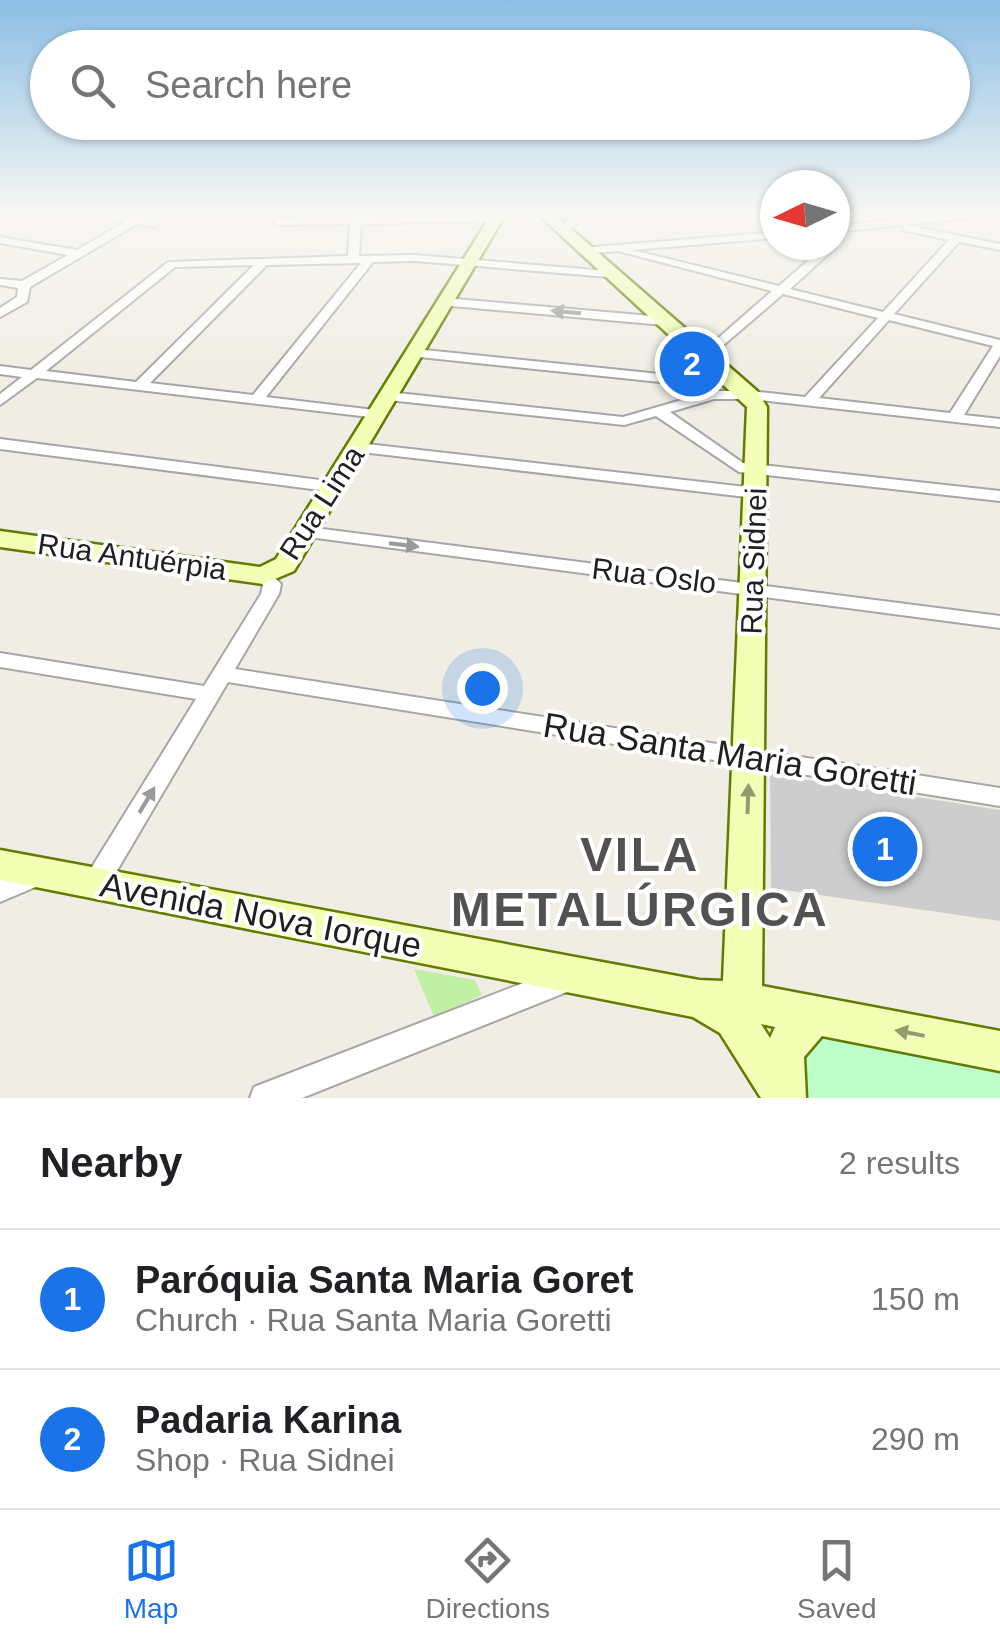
<!DOCTYPE html>
<html lang="en">
<head>
<meta charset="utf-8">
<style>
	:root { --surface:#fff; --page:#f6f6f6; --text:#202124; --muted:#757577; --line:#e0e0e0; --accent:#1a73e8 }
	body { margin:0; font-family:Arial,sans-serif; background:var(--page); color:var(--text) }
	.compass { position:absolute; left:760px; top:170px; width:90px; height:90px; border-radius:50%; background:var(--surface); box-shadow:0 2px 8px #0004; rotate:265deg }
	.you { position:absolute; left:482px; top:688px; width:35px; height:35px; margin:-25px; border:8px solid #fff; border-radius:50%; background:#1a73e8; box-shadow:0 0 0 15px #1a73e833 }
	.badge { display:grid; place-items:center; width:65px; height:65px; border-radius:50%; background:var(--accent); color:#fff; font-size:32px; font-weight:700 }
	.pin { position:absolute; translate:-50% -50%; border:5px solid #fff; box-shadow:0 2px 10px #0006 }
	.list { margin:0; padding:0; list-style:none }
	h2 { display:flex; justify-content:space-between; align-items:center; height:130px; margin:0; padding:0 40px; font-size:42px }
	h2 small { font-size:32px; font-weight:400; color:var(--muted) }
	.list li { display:grid; grid-template-columns:65px 1fr auto; gap:30px; align-items:center; box-sizing:border-box; height:140px; padding:0 40px; border-top:2px solid var(--line) }
	.list b { display:block; font-size:38px; white-space:nowrap }
	.list p { margin:0; font-size:32px; white-space:nowrap; color:var(--muted) }
	.list em { font-size:32px; font-style:normal; color:var(--muted) }
	.icon { flex:none; width:55px; height:55px; fill:none; stroke:currentColor; stroke-width:2; stroke-linecap:round; stroke-linejoin:round }
	.map { position:relative; flex:none; width:1000px; height:1098px; overflow:hidden }
	.search { position:absolute; background:var(--surface); box-shadow:0 2px 8px #0004; left:30px; right:30px; top:30px; height:110px; display:flex; align-items:center; gap:25px; box-sizing:border-box; padding:0 35px; border-radius:55px; color:var(--muted); font-size:38px }
	.sheet { height:410px; background:var(--surface) }
	nav { display:flex; justify-content:space-around; align-items:center; box-sizing:border-box; height:140px; border-top:2px solid var(--line); background:var(--surface); font-size:28px; color:var(--muted) }
	nav a { display:grid; justify-items:center; gap:5px }
	nav .on { color:var(--accent) }
	.map>svg:first-child { display:block }
	.religious { fill:#cdcdcd }
	.grass { fill:#c2efa6 }
	.park { fill:#befeca }
	.lines { fill:none; stroke-linecap:round; stroke-linejoin:round }
	.street-casing { stroke:#a6a6a6; stroke-width:4 }
	.secondary-casing { stroke:#617c00; stroke-width:5 }
	.street { fill:#fff; fill-rule:evenodd }
	.secondary { fill:#f3ffb4; fill-rule:evenodd }
	.oneway { fill:#9a9a9a }
	.oneway2 { fill:#949a71 }
	.labels { text-anchor:middle; stroke-width:8; stroke-linejoin:round; paint-order:stroke }
	.street-label { font-size:30px; fill:#1f1f1f; stroke:#fff }
	.near-street-label { font-size:35px; fill:#1f1f1f; stroke:#fff }
	.near-district-label { font-size:48px; font-weight:bold; letter-spacing:2.5px; fill:#525252; stroke:#fff }
</style>
</head>
<body>
<div class="map">
<svg width="1000" height="1098" viewBox="0 0 1000 1098">
	<rect width="100%" height="100%" fill="#f0eee4"/>
	<polygon class="religious" points="770,774 1000,810 1000,921 771,888"/>
	<polygon class="grass" points="414,969 475,980 482,995 434,1017"/>
	<polygon class="park" points="819,1032 1000,1064 1000,1098 812,1098 801,1093 799,1047"/>
	<g class="lines">
		<g class="street-casing">
			<g id="street">
				<polygon points="96,215 150,215 145,219 160,224 155,227 137,224 30,287 27,302 0,317 0,308 17,297 18,288 0,285 0,279 22,281 68,255 0,243 0,237 77,250 125,222"/>
				<path d="M357 215H497L501 218 496 221 361 224 359 256 415 255 609 271 615 274 609 277 415 261 373 262 266 397 383 411 385 414 378 418 37 378 0 405V394L22 377 0 374V366L31 370 168 262 348 256 350 224 278 225 273 222 278 219 355 218ZM361 263 253 395 150 383 267 265ZM254 265 136 382 46 371 175 267Z"/>
				<polygon points="573,215 584,215 567,234 559,234 559,230"/>
				<polygon points="938,215 974,215 969,218 835,232 835,226"/>
				<path d="M907 225 1000 244V250L959 242 894 314 1000 340V356L964 415 1000 419V427L750 399H714L670 412 743 463 1000 491V501L739 472 656 416 624 425 388 400 381 396 388 392 623 417 713 391H750L805 397 878 318 783 294 705 361 698 357 700 354 772 291 618 251 582 254 577 251 582 248 775 232V238L632 250 779 286 826 245H835V243L836 247 790 289 883 312 949 240 903 230 902 228ZM889 320 993 346 950 413 819 398Z"/>
				<polygon points="444,298 663,317 669,321 663,325 440,305 438,302"/>
				<polygon points="415,349 699,378 730,374 737,378 730,382 699,386 410,356 408,353"/>
				<polygon points="0,439 335,482 343,487 335,492 0,449"/>
				<polygon points="358,443 755,488 763,493 755,498 353,451 350,448"/>
				<polygon points="307,527 1000,616 1000,628 301,536 298,532"/>
				<polygon points="263,570 269,572 281,584 279,594 235,669 1000,788 1000,806 228,682 105,891 96,894 87,891 84,883 87,875 196,699 0,667 0,653 204,686 261,594 263,585 254,576"/>
				<polygon points="36,864 45,867 48,875 45,883 0,902 0,879"/>
				<polygon points="567,966 577,970 581,979 577,988 302,1098 250,1098 254,1087"/>
			</g>
		</g>
		<g class="secondary-casing">
			<g id="secondary">
				<polygon points="491,215 505,215 294,571 263,584 0,547 0,531 260,567 276,559"/>
				<path d="M539 215H555L757 391 767 407 762 986 1000 1031V1071L822 1036 804 1057 806 1098H761L720 1033 693 1017 0 880V850L699 980 723 981 747 407ZM761 1024 775 1027 770 1038Z"/>
			</g>
		</g>
		<use href="#street" class="street"/>
		<use href="#secondary" class="secondary"/>
	</g>
	<defs><path id="oneway-solid" d="M-6-.8H1V-3.2L6.5 0L1 3.2V.8H-6Z" transform="scale(2.5)"/></defs>
	<g class="oneway">
		<use href="#oneway-solid" transform="translate(566 312) rotate(-175)"/>
		<use href="#oneway-solid" transform="translate(404 545) rotate(7)"/>
		<use href="#oneway-solid" transform="translate(147 800) rotate(-59)"/>
	</g>
	<g class="oneway2">
		<use href="#oneway-solid" transform="translate(748 799) rotate(-88)"/>
		<use href="#oneway-solid" transform="translate(910 1033) rotate(-169)"/>
	</g>
	<linearGradient id="sky" x2="0" y2="1"><stop stop-color="#8bbee6"/><stop offset="0.58" stop-color="#f8f7f3"/><stop offset="1" stop-color="#f8f7f3" stop-opacity="0"/></linearGradient>
	<rect width="1000" height="369" fill="url(#sky)"/>
	<g class="labels">
		<g class="street-label">
			<text transform="translate(322 503) rotate(-57)" y="10">Rua Lima</text>
			<text transform="translate(132 557) rotate(8)" y="10">Rua Antuérpia</text>
			<text transform="translate(754 561) rotate(-88)" y="10">Rua Sidnei</text>
			<text transform="translate(654 576) rotate(7)" y="10">Rua Oslo</text>
		</g>
		<g class="near-street-label">
			<text transform="translate(730 754) rotate(9)" y="12">Rua Santa Maria Goretti</text>
			<text transform="translate(261 915) rotate(11)" y="12">Avenida Nova Iorque</text>
		</g>
		<g class="near-district-label">
			<text x="640" y="871">VILA<tspan x="640" dy="55">METALÚRGICA</tspan></text>
		</g>
	</g>
</svg>
<svg class="compass" viewBox="-18 -18 36 36"><path d="M0-13l5 13h-10z" fill="#e53935"/><path d="M0 13l5-13h-10z" fill="#757577"/></svg>
<div class="you"></div>
<div class="pin badge" style="left:885px;top:849px">1</div>
<div class="pin badge" style="left:692px;top:364px">2</div>
<div class="search"><svg class="icon" aria-label="search" viewBox="0 0 24 24"><circle cx="10" cy="10" r="6"/><path d="M15 15l6 6"/></svg>Search here</div>
</div>
<section class="sheet">
<h2>Nearby<small>2 results</small></h2>
<ul class="list">
<li><span class="badge">1</span><div><b>Paróquia Santa Maria Goret</b><p>Church · Rua Santa Maria Goretti</p></div><em>150 m</em></li>
<li><span class="badge">2</span><div><b>Padaria Karina</b><p>Shop · Rua Sidnei</p></div><em>290 m</em></li>
</ul>
</section>
<nav>
<a class="on"><svg class="icon" aria-label="map" viewBox="0 0 24 24"><path d="M3 6l6-2 6 2 6-2v14l-6 2-6-2-6 2zM9 4v14M15 6v14"/></svg>Map</a>
<a><svg class="icon" aria-label="directions" viewBox="0 0 24 24"><path d="M12 3l9 9-9 9-9-9zM9 14v-3h6M13 9l2 2-2 2"/></svg>Directions</a>
<a><svg class="icon" aria-label="saved" viewBox="0 0 24 24"><path d="M7 4h10v16l-5-4-5 4z"/></svg>Saved</a>
</nav>
</body>
</html>
